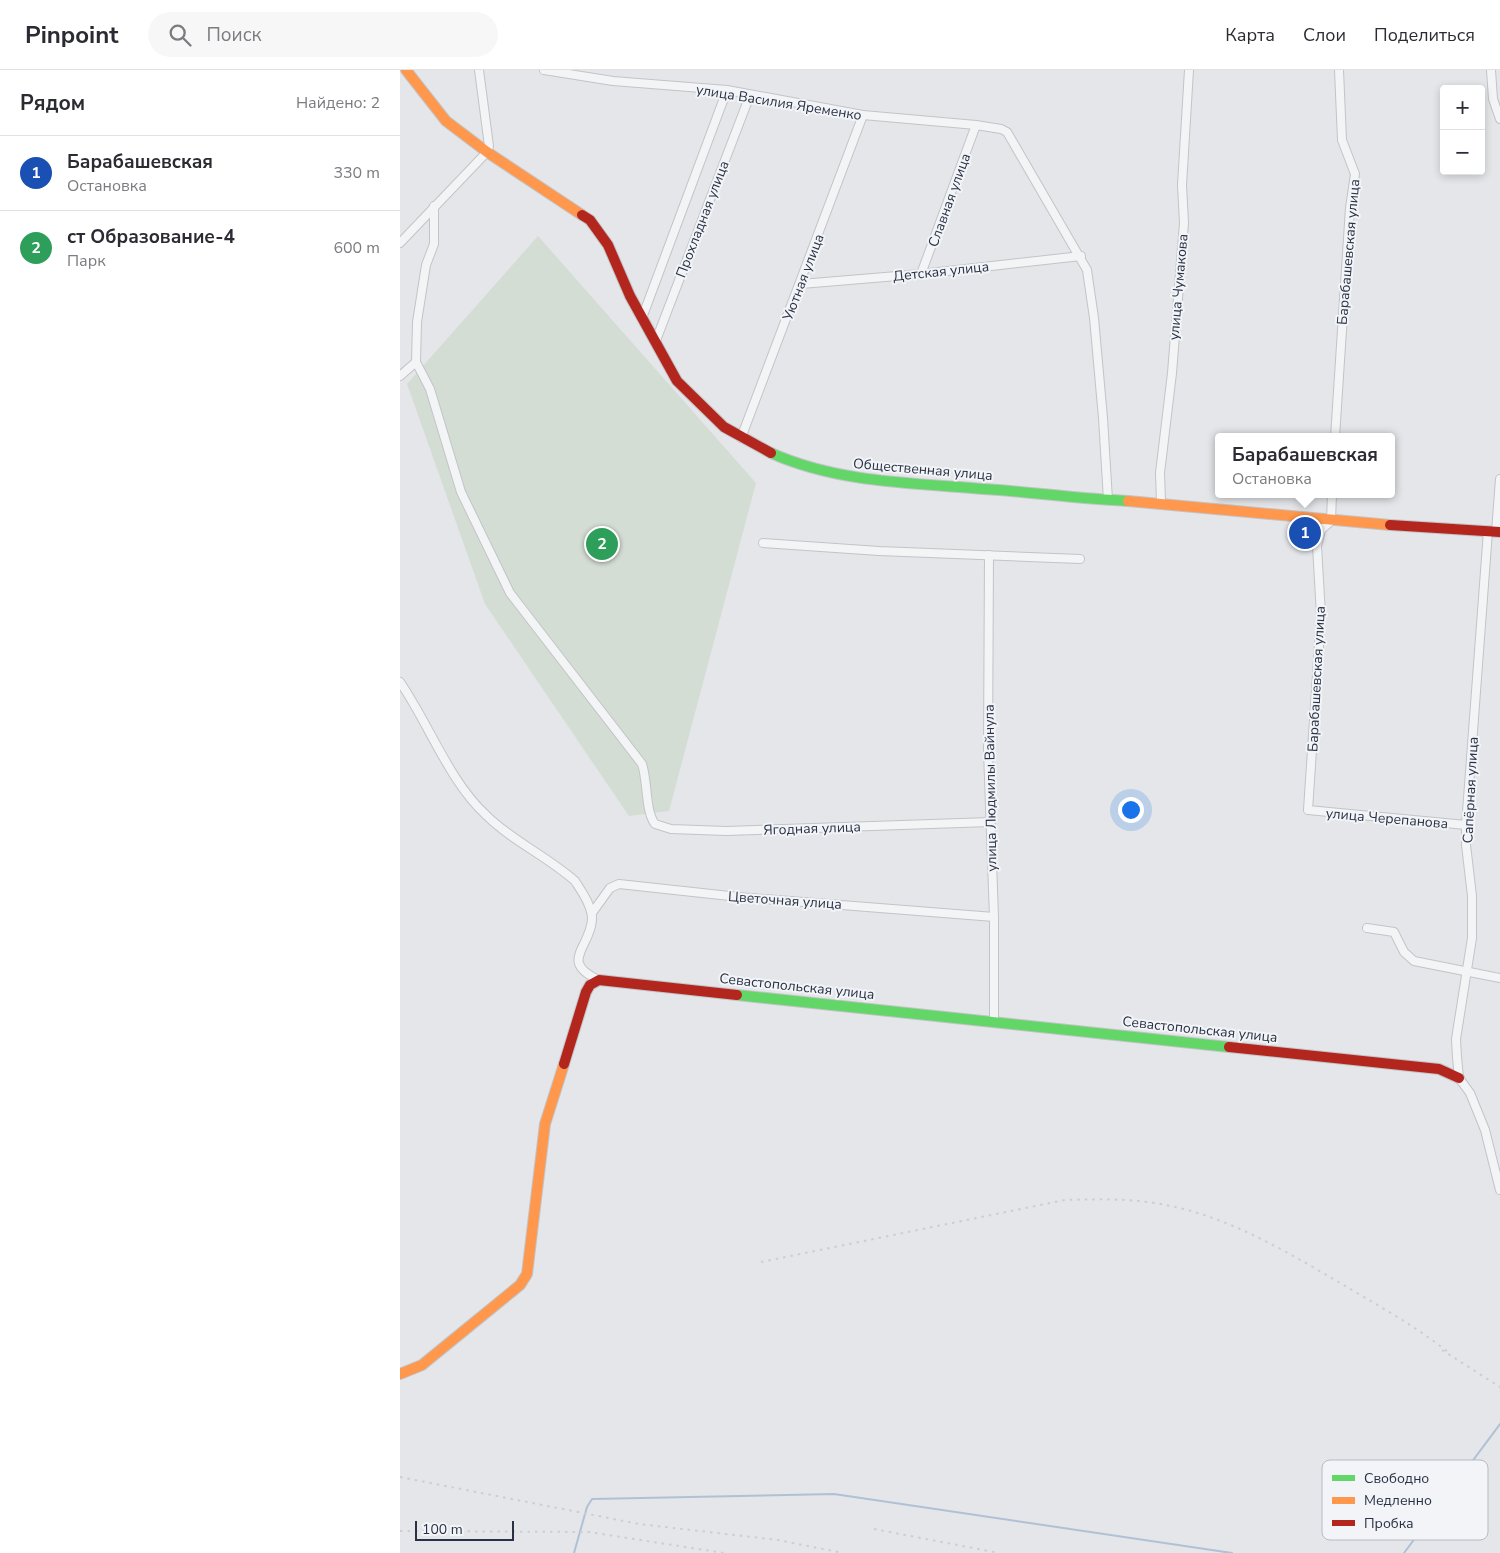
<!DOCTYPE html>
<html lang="ru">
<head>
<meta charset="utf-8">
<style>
	:root { --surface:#fff; --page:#f7f7f7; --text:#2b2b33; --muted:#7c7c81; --line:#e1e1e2; --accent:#6a717e }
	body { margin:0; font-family:"Nunito Sans",sans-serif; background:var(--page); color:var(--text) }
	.controls { position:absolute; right:15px; top:15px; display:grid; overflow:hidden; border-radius:5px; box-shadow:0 2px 8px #0003 }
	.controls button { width:45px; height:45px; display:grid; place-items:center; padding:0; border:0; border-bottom:1px solid var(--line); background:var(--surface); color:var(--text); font:25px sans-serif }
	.scale { position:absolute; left:15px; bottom:12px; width:99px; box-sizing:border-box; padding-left:5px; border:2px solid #293244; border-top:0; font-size:14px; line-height:18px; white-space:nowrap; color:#293244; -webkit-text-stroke:4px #f2f4f8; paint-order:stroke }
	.you { position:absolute; left:730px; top:739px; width:18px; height:18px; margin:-12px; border:4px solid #fff; border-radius:50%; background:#1a73e8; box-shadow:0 0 0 8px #1a73e833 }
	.badge { display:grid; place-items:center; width:32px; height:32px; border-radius:50%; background:var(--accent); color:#fff; font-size:16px; font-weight:700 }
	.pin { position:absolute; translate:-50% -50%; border:2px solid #fff; box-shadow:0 1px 5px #0006 }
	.popup { position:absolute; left:815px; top:363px; width:180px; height:65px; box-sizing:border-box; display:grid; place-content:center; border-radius:5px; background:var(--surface); filter:drop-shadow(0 1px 4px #0005); font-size:16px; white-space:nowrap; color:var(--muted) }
	.popup b { font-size:19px; color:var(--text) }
	.popup::after { content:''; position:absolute; left:50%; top:100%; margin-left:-10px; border:10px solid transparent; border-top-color:var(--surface) }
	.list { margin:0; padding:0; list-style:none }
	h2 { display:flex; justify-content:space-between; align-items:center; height:65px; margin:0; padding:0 20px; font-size:21px }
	h2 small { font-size:16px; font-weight:400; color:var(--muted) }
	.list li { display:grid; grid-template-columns:32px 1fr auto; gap:15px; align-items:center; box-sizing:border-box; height:75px; padding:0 20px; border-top:1px solid var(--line) }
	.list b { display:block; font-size:19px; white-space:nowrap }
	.list p { margin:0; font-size:16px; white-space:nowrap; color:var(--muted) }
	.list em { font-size:16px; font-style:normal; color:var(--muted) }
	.icon { flex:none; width:28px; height:28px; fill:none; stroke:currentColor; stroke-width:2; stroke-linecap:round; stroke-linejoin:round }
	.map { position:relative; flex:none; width:1100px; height:1483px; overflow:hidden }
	header { display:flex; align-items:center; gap:30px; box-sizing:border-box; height:70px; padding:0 25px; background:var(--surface); border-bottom:1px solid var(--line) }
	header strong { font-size:24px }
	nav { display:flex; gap:28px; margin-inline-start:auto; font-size:18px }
	.search { width:350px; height:45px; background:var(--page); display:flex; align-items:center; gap:12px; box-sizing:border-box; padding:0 18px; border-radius:28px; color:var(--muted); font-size:19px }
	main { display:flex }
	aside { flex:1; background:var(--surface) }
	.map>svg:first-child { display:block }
	.green { fill:#d4ddd4 }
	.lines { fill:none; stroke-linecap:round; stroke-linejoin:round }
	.stream { stroke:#b1c1d5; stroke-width:2 }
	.street-casing { stroke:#c2c4c7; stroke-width:10 }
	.fast-casing { stroke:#c2c4c7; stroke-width:12 }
	.slow-casing { stroke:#c2c4c7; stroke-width:12 }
	.jam-casing { stroke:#c2c4c7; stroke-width:12 }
	.street { stroke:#f3f4f6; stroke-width:8 }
	.fast { stroke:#63d668; stroke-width:10 }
	.slow { stroke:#ff974d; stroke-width:10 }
	.jam { stroke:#b3261e; stroke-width:10 }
	.rail { stroke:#ccced1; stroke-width:2; stroke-dasharray:2.5 5; stroke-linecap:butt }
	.labels { text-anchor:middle; stroke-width:4; stroke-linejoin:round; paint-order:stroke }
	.street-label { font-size:14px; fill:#293244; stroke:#f2f4f8 }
	.key { fill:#f2f4f8; stroke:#b6bac2; stroke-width:1 }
	.key-label { font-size:14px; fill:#293244 }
</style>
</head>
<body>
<header>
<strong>Pinpoint</strong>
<div class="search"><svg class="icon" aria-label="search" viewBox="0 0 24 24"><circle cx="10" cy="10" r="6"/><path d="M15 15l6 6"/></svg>Поиск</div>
<nav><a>Карта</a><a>Слои</a><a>Поделиться</a></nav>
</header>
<main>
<aside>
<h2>Рядом<small>Найдено: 2</small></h2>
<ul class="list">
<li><span class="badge" style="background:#1a4fb4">1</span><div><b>Барабашевская</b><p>Остановка</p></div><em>330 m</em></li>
<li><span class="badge" style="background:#2e9e5b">2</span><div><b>ст Образование-4</b><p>Парк</p></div><em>600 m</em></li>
</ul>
</aside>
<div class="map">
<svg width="1100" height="1483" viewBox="0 0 1100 1483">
	<rect width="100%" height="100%" fill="#e4e6e9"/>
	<polygon class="green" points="138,166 356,413 269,741 229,746 85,534 7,314"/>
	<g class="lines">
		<g class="stream">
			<polyline points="174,1483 187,1437 192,1429 434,1424 832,1483"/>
			<polyline points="1004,1483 1100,1354"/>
		</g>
		<g class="street-casing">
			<g id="street">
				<polyline points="144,0 213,11 327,20 463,45 576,55 601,59 607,62 687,200 694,248 703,348 708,430"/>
				<polyline points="1091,0 1093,29 1100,49"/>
				<path d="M34 136V174L26 195 17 252 16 292 30 319 61 422 110 523 242 694C248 712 245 741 255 754L271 759 326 761 590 752"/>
				<polyline points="0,173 87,82 89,76 79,0"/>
				<polyline points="521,204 576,55"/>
				<polyline points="401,214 521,204 681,186"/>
				<polyline points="242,248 327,20"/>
				<polyline points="255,273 350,25"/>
				<polyline points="0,306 16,292"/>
				<polyline points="935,367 950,138 955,104 942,70 939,0"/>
				<polyline points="341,368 463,45"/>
				<polyline points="932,424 931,451 921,460 917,476 921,545 908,740 1066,755"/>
				<polyline points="761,433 760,403 772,303 784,153 782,115 789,0"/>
				<polyline points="1088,461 1066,755 1066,775 1072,826 1072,868 1056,969 1057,987 1059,1008 1070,1023 1085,1060 1100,1120"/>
				<polyline points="1096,462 1100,409"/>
				<polyline points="363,473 479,481 680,489"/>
				<polyline points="589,485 588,681 594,847 594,951"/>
				<path d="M0 612C29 654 49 711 86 745 112 771 147 786 175 811 182 822 192 836 192 849 191 877 158 892 199 910"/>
				<polyline points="192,843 210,818 219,814 339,827 594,847"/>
				<polyline points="967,858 994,862 1004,882 1014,891 1100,908"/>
			</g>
		</g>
		<g class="fast-casing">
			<g id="fast">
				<path d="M371 383C438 413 513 413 584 419 632 422 680 429 728 431"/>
				<polyline points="337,925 829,977"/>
			</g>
		</g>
		<g class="slow-casing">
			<g id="slow">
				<polyline points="6,0 46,51 87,82 182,145"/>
				<polyline points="728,431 990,455"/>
				<polyline points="0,1304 22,1295 120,1215 127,1204 145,1054 164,994"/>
			</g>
		</g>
		<g class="jam-casing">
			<g id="jam">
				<polyline points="182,145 190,150 208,175 230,226 277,311 324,357 371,383"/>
				<polyline points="990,455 1100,462"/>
				<polyline points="829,977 1039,999 1059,1008"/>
				<polyline points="164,994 186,922 190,915 199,910 337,925"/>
			</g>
		</g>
		<use href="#street" class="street"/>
		<use href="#fast" class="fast"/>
		<use href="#slow" class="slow"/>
		<use href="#jam" class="jam"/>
		<g class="rail">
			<path d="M361 1192 665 1130C702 1129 738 1128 775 1137 835 1150 894 1186 947 1217 982 1238 1017 1257 1049 1283"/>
			<polyline points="1042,1280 1100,1317"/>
			<polyline points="0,1407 239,1454 378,1470 443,1483"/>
			<polyline points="474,1459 599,1483"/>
			<polyline points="0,1461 189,1462 324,1483"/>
		</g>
	</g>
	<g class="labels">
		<g class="street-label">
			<text transform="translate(379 32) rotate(9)" y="5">улица Василия Яременко</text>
			<text transform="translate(549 130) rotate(-70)" y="5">Славная улица</text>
			<text transform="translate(302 149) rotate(-69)" y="5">Прохладная улица</text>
			<text transform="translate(948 182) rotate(-85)" y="5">Барабашевская улица</text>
			<text transform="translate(541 201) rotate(-6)" y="5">Детская улица</text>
			<text transform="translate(403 207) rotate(-69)" y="5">Уютная улица</text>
			<text transform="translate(778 217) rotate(-85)" y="5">улица Чумакова</text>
			<text transform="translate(523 399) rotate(5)" y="5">Общественная улица</text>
			<text transform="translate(916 609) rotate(-87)" y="5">Барабашевская улица</text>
			<text transform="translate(590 718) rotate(-91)" y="5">улица Людмилы Вайнула</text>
			<text transform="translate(1070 720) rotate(-87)" y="5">Сапёрная улица</text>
			<text transform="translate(987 748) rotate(5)" y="5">улица Черепанова</text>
			<text transform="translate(412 758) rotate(-2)" y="5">Ягодная улица</text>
			<text transform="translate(385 830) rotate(4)" y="5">Цветочная улица</text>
			<text transform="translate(397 916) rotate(6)" y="5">Севастопольская улица</text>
			<text transform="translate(800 959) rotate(6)" y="5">Севастопольская улица</text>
		</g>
	</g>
	<rect x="922" y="1390" width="166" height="80" rx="8" class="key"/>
	<rect x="932" y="1405" width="23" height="6" fill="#63d668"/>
	<rect x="932" y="1427" width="23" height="7" fill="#ff974d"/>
	<rect x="932" y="1450" width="23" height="6" fill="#b3261e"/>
	<g class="key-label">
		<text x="964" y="1413">Свободно</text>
		<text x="964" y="1435">Медленно</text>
		<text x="964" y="1458">Пробка</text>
	</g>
</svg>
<div class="controls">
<button>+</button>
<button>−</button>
</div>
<div class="scale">100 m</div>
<div class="you"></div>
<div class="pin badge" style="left:905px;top:463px;background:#1a4fb4">1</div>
<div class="popup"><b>Барабашевская</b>Остановка</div>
<div class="pin badge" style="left:202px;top:474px;background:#2e9e5b">2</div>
</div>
</main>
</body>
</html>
